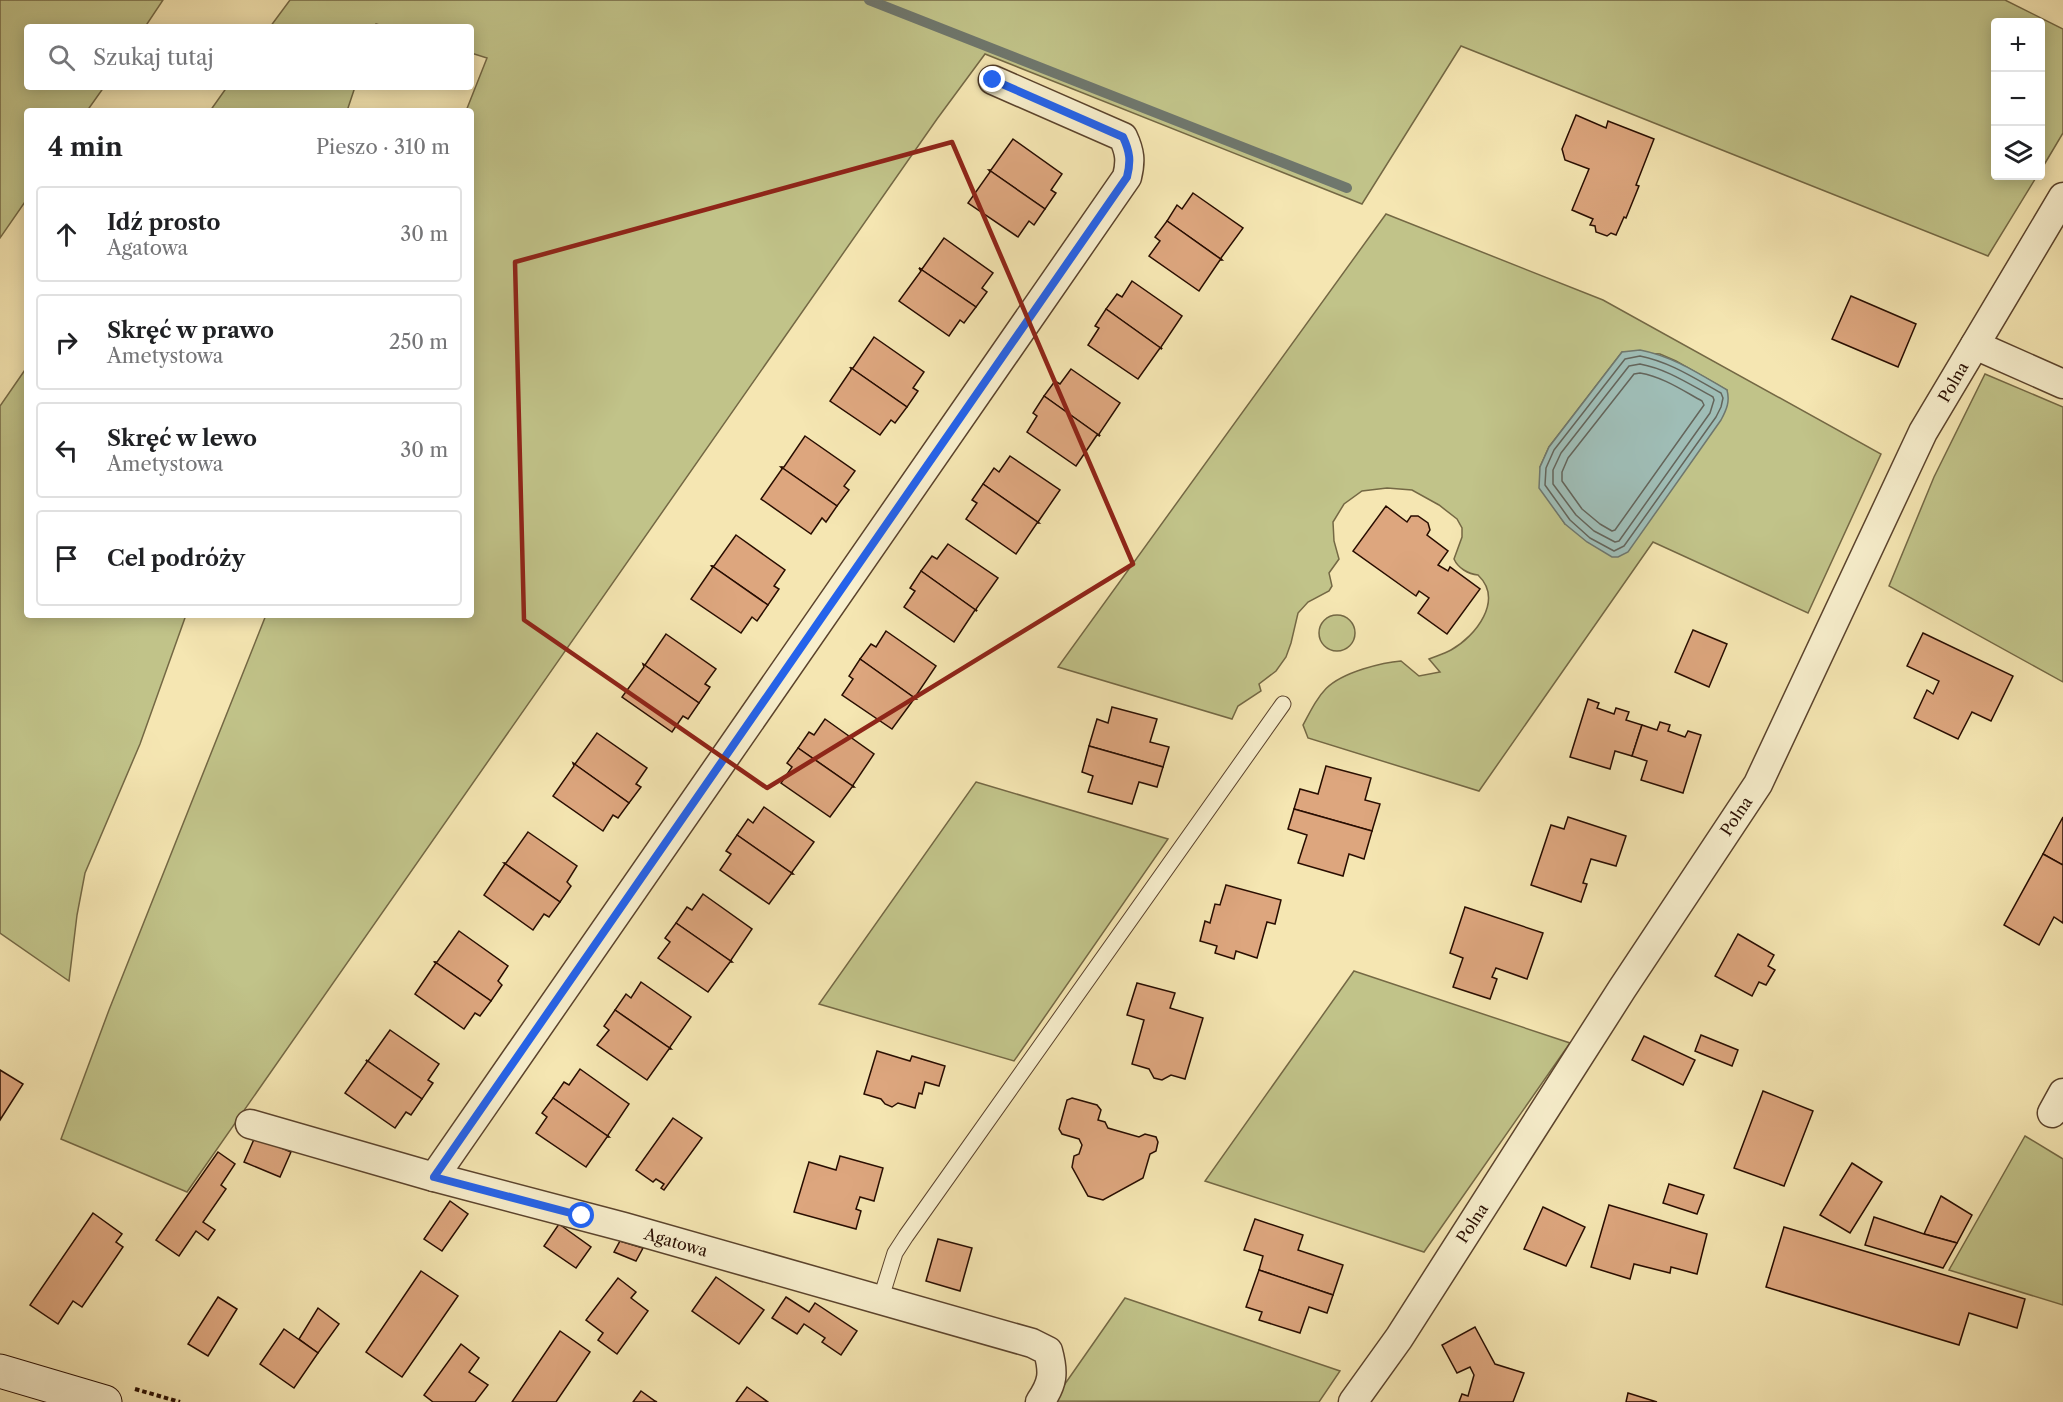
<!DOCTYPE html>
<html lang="pl">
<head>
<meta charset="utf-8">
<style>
	:root { --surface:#fff; --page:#f6f6f6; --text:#202124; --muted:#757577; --line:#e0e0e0 }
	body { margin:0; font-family:"Libre Caslon Text",serif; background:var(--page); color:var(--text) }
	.controls { position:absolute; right:18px; top:18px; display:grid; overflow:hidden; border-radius:6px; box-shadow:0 3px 15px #0003 }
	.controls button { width:54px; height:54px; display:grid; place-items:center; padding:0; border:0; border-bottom:2px solid var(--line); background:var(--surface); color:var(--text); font:30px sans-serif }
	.stop { position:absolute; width:18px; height:18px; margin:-14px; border:4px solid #2563eb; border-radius:50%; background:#fff }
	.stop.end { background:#2563eb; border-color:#fff; box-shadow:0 2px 6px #0008 }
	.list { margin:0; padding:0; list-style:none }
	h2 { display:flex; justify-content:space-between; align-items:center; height:78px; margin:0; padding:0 24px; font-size:26px }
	h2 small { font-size:20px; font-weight:400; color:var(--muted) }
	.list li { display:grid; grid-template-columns:39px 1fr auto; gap:18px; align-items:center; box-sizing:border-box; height:96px; margin:0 12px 12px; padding:0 12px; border:2px solid var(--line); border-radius:6px }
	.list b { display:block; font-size:22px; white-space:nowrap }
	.list p { margin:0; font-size:20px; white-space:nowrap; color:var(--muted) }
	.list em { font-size:20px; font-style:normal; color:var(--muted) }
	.icon { flex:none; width:33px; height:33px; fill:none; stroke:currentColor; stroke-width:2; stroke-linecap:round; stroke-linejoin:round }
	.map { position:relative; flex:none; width:2063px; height:1402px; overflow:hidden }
	.search { position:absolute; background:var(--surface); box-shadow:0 3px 15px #0003; left:24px; top:24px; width:450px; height:66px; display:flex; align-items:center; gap:15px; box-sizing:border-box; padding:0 21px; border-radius:6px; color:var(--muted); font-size:22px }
	.panel { position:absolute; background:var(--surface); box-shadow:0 3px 15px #0003; left:24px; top:108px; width:450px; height:510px; border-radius:6px }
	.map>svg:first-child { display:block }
	.green { fill:#c1c389; stroke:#746844; stroke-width:1.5; fill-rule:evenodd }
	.water { fill:#9fbdb6; stroke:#6f776d; stroke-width:1.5 }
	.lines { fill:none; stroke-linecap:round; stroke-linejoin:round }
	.shore { stroke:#64655b; stroke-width:1.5 }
	.stream { stroke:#6f776d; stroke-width:10 }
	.building { fill:#dda67e; stroke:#280d00; stroke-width:1.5 }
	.lane-casing { stroke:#5b432c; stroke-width:17 }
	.street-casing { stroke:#5b432c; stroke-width:31 }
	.secondary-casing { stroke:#280d00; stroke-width:35 }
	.path { stroke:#280d00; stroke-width:4; stroke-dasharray:4.5 3; stroke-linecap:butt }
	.lane { stroke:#f8efcd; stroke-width:15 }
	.street { stroke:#f8efcd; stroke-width:28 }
	.secondary { stroke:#f8efcd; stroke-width:33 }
	.route { stroke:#2563eb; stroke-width:8 }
	.marked { fill:none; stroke:#8f2418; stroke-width:4.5; stroke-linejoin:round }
	.labels { text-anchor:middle; stroke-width:4.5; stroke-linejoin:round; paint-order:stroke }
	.street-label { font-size:16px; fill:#280d00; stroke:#f8efcd }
</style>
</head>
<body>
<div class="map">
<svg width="2063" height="1402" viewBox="0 0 2063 1402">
	<rect width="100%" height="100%" fill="#f5e6b2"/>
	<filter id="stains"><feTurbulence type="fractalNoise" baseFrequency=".00333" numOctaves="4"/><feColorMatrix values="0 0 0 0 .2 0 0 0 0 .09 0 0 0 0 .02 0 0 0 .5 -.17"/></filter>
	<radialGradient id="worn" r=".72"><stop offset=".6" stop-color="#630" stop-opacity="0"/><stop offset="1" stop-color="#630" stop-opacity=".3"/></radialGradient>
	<g class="green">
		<polygon points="0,0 163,0 145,27 27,27 27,87 104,87 87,111 27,111 27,199 0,238"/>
		<polygon points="290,0 2005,0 2063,29 2063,133 2041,170 2040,22 1996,22 1996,176 2037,176 1988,256 1461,46 1362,204 985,54 937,119 187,1192 61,1139 109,1010 266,615 471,615 471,111 466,111 487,58 471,53 471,27 386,27 376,24 374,27 270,27"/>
		<polygon points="227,87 355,87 347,111 210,111"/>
		<path d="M1386 214 1603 300 1881 454 1808 613 1653 542 1479 791 1308 738 1303 725C1321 691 1326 681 1363 669 1376 665 1387 662 1401 661L1419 676 1440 672 1429 659C1436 656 1444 654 1451 650 1476 636 1504 600 1478 575 1468 574 1458 568 1454 559L1462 537V528L1457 519 1439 505 1412 490 1387 488 1362 491 1344 504 1333 522 1334 541 1339 559 1329 573 1332 586 1329 591 1308 602 1298 613 1291 643 1286 657 1276 671 1259 684 1261 691 1238 706 1232 719 1058 667ZM1622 352 1660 354 1676 361 1727 390 1565 524 1553 506 1540 467 1549 447Z"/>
		<polygon points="27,367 27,615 186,615 140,744 85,873 77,915 69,981 0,933 0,406"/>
		<polygon points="1985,374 2063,407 2063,682 1889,586 1934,477"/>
		<circle cx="1337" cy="633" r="18"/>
		<polygon points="976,782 1168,839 1014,1061 819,1004"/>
		<polygon points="1354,971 1570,1043 1424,1252 1205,1181"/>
		<polygon points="2025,1136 2063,1159 2063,1305 1949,1270"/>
		<polygon points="1125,1298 1340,1371 1319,1402 1053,1401"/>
	</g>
	<path class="water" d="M1640 350C1672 356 1698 373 1727 390 1730 401 1727 409 1721 420L1628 552 1618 557H1612L1587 542 1565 524 1539 488 1540 467 1549 447 1622 352Z"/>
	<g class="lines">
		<g class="shore">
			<path d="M1640 356C1670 362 1694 378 1721 393L1723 398 1721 407 1716 417 1624 546 1614 551 1590 538 1570 520 1545 485 1546 468 1554 450 1625 359Z"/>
			<path d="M1640 364C1667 369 1689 384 1713 397L1714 400 1710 413 1619 541 1615 542 1594 531 1576 515 1553 484V470L1561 453 1629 366Z"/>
			<path d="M1640 373C1663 377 1682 390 1702 401L1704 405 1615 530 1612 531 1600 524 1582 509 1562 481V472L1568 458 1634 374Z"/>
		</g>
		<polyline class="stream" points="869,0 1347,188"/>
	</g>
	<g class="building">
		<polygon points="1576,115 1606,128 1608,121 1654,139 1636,185 1639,186 1626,218 1624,217 1616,235 1611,233 1607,236 1596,232 1595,226 1590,225 1593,219 1572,210 1589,169 1565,160 1562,149"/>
		<polygon points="1013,139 1062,174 1051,190 1056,193 1045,209 989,170 991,170"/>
		<polygon points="989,170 1045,209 1034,225 1029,221 1018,237 968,203 990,172"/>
		<polygon points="1193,193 1243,228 1221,258 1222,260 1167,221 1177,205 1182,209"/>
		<polygon points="1167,221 1222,260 1220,260 1199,291 1149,256 1160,241 1155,237"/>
		<polygon points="944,238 993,273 982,288 987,292 976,307 919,268 922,269"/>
		<polygon points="919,268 976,307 964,323 960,320 949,336 899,301 921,271"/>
		<polygon points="1132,281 1182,316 1161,347 1162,349 1106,309 1117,294 1122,297"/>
		<polygon points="1851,296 1916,324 1898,367 1832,339"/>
		<polygon points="1106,309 1162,349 1160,348 1138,379 1088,345 1099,328 1095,326"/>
		<polygon points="874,337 924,372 913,388 918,391 907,407 851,368 853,368"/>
		<polygon points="851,368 907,407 895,423 891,420 880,435 830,401 851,370"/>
		<polygon points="1071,369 1120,403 1099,434 1100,436 1044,396 1055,381 1060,384"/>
		<polygon points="1044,396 1100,436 1097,435 1076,466 1027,432 1037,416 1033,413"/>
		<polygon points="805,436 855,471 844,486 849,490 837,506 781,467 784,467"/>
		<polygon points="1010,456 1060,490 1038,522 1039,523 983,484 994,468 999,472"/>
		<polygon points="781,467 837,506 826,522 822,518 811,534 761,499 782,469"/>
		<polygon points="983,484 1039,523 1037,523 1016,554 966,519 977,503 972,500"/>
		<polygon points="1386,506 1407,522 1411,516 1418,516 1428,523 1430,530 1427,535 1448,551 1438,565 1448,571 1450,567 1480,589 1447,634 1418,613 1429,598 1419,591 1416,596 1353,551"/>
		<polygon points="736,535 785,570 774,586 779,589 768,605 712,566 714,566"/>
		<polygon points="948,544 998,578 976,609 977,611 921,571 932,556 937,559"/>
		<polygon points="711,566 712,566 768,605 757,621 752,617 741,633 691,599 713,567"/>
		<polygon points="921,571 977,611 975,610 954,642 904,607 915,591 910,588"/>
		<polygon points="1693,630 1727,644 1709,687 1675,672"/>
		<polygon points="886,631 936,666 915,697 916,699 860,659 871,644 876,647"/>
		<polygon points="1923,633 2013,676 1991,721 1972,712 1958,739 1914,718 1927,690 1933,694 1939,681 1907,666"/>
		<polygon points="666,634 716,669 705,684 710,687 699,703 643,664 645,665"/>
		<polygon points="860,659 916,699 914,699 892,729 842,695 853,679 849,676"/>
		<polygon points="643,664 699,703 688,719 683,716 672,732 622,697 644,667"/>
		<polygon points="1588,699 1599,703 1597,708 1614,714 1616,708 1629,712 1626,720 1642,725 1632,756 1615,751 1610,769 1570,757"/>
		<polygon points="1112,707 1157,719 1150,742 1169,747 1163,767 1089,746 1097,719 1108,723"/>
		<polygon points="825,719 874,754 853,785 854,787 798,748 809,732 814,735"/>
		<polygon points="1660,722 1670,725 1668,731 1685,737 1688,731 1701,735 1683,793 1641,780 1647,761 1632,756 1642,725 1657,730"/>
		<polygon points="597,733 647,768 636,784 641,787 629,803 573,763 575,764"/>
		<polygon points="1089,746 1163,767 1157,787 1139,782 1132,804 1088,792 1093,776 1082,772"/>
		<polygon points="798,748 854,787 852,787 830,817 781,783 792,767 787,763"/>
		<polygon points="573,763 629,803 618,818 613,815 603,831 553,796 574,766"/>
		<polygon points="1326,766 1371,778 1365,800 1380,804 1372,831 1294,809 1300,789 1318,794"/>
		<polygon points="764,807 814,842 792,872 793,874 737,835 748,819 753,823"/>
		<polygon points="1294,809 1372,831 1364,859 1349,854 1343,876 1298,863 1307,835 1288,829"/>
		<polygon points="1568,817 1626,836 1616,866 1591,859 1583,883 1587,884 1581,902 1531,885 1551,825 1564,829"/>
		<polygon points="2063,817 2063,865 2043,854"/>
		<polygon points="528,832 577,866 567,882 571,886 560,902 504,863 506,863"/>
		<polygon points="737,835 793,874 791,874 769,904 720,870 731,854 726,851"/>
		<polygon points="2043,854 2063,865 2063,923 2054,917 2039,945 2004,925"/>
		<polygon points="504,863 560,902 549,917 544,914 533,930 484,895 505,864"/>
		<polygon points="1226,885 1281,900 1275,924 1267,922 1257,958 1236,951 1234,959 1215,953 1217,946 1200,941 1205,921 1210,923 1215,904 1220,905"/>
		<polygon points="703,894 752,929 731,960 732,962 676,923 687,907 692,910"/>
		<polygon points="1465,907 1543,933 1527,979 1496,968 1492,977 1497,979 1490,999 1453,987 1463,958 1450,953"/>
		<polygon points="676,923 732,962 730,962 708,992 658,958 670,942 665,938"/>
		<polygon points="459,931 508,966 498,981 502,985 491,1001 435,962 437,962"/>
		<polygon points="1738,934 1774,955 1768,966 1775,970 1766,985 1759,982 1752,996 1715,976"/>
		<polygon points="434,962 435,962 491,1001 480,1016 475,1013 464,1029 415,994 436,963"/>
		<polygon points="641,982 691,1017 670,1047 671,1049 615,1010 626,994 631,998"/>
		<polygon points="1137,983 1175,993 1170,1008 1203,1018 1185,1079 1171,1075 1162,1080 1154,1078 1149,1069 1132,1064 1144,1020 1127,1015"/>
		<polygon points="615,1010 671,1049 669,1049 647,1080 597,1045 609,1030 604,1026"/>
		<polygon points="390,1030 439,1064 428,1080 433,1083 422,1099 366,1060 368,1061"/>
		<polygon points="1701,1035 1738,1050 1732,1066 1695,1051"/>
		<polygon points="1644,1036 1695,1060 1683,1085 1632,1060"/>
		<polygon points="877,1051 910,1061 912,1056 945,1066 939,1086 925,1082 922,1094 919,1093 915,1108 898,1103 892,1107 885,1104 881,1099 864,1094"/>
		<polygon points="366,1060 422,1099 411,1115 406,1112 395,1128 345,1093 367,1062"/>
		<polygon points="580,1069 629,1104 608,1135 609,1137 553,1098 564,1082 569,1085"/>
		<polygon points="0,1070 23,1084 0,1120"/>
		<polygon points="1763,1091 1813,1111 1784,1186 1734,1168"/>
		<polygon points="553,1098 609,1137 607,1137 586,1167 536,1133 547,1117 542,1113"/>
		<polygon points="1072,1098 1097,1105 1101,1110 1098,1120 1105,1122 1108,1128 1139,1137 1145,1134 1156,1137 1158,1142 1156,1151 1150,1154 1143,1178 1103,1200 1088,1196 1072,1167 1074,1156 1079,1154 1082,1145 1079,1139 1062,1134 1059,1129 1067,1100"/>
		<polygon points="673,1118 702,1138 664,1190 661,1188 664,1184 656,1179 653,1182 636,1170"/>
		<polygon points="255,1137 291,1152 280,1177 244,1162"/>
		<polygon points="218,1152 235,1164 221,1185 226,1189 203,1222 215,1230 208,1240 196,1231 179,1256 156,1240"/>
		<polygon points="840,1156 883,1168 874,1201 860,1197 856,1209 861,1211 856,1229 794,1212 809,1162 836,1170"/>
		<polygon points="1852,1163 1882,1182 1850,1233 1820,1215"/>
		<polygon points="1669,1184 1704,1195 1697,1214 1663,1203"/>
		<polygon points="1941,1196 1972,1215 1957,1243 1924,1234"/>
		<polygon points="450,1201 468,1214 442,1251 424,1239"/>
		<polygon points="1609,1205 1707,1234 1697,1274 1671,1267 1670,1273 1634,1264 1630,1279 1591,1267"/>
		<polygon points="1543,1207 1585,1227 1566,1266 1524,1249"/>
		<polygon points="93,1213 122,1234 116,1242 123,1247 82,1307 73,1301 58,1324 30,1305"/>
		<polygon points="1874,1217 1924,1234 1957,1243 1943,1268 1865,1245"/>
		<polygon points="1255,1219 1303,1235 1298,1250 1343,1265 1333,1295 1259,1270 1263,1256 1244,1250"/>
		<polygon points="559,1224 591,1247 576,1268 544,1246"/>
		<polygon points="1784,1227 2025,1299 2017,1328 1969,1313 1959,1345 1766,1287"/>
		<polygon points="938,1239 972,1248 960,1291 926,1281"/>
		<polygon points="620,1241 643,1248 636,1261 614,1252"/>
		<polygon points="1259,1270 1333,1295 1327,1313 1309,1307 1300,1333 1259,1320 1262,1312 1246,1307"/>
		<polygon points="421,1271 458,1296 402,1377 366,1352"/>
		<polygon points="716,1277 764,1310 739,1344 692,1311"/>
		<polygon points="618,1278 636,1292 631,1298 648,1311 617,1354 598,1340 603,1333 586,1320"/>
		<polygon points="218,1297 237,1309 208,1356 188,1344"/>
		<polygon points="786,1297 809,1312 815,1303 857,1331 841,1355 822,1342 825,1338 804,1324 797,1334 772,1318"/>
		<polygon points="318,1308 339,1324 318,1353 299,1339"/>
		<polygon points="1475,1327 1495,1364 1524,1373 1513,1402 1459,1402 1462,1394 1468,1396 1474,1375 1470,1367 1457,1373 1442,1345"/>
		<polygon points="284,1329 318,1353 294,1388 260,1364"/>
		<polygon points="560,1331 590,1352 556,1402 512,1402"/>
		<polygon points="461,1344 479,1358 469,1372 488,1385 475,1402 433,1402 424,1395"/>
		<polygon points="747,1387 768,1402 736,1402"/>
		<polygon points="641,1391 655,1401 657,1402 633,1402"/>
		<polygon points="1628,1393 1657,1402 1626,1402"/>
	</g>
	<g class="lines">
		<g class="lane-casing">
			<polyline id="lane" points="880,1301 895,1253 906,1236 1283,704"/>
		</g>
		<g class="street-casing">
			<g id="street">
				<polyline points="1975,345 2063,384"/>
				<polyline points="2052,1113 2063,1093"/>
				<path d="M250 1124 434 1177 624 1227 1032 1343 1048 1351C1054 1373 1053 1383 1040 1402"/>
				<path d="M434 1177 1127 177C1131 161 1130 152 1123 137L993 80"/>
				<polyline points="1353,1402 1399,1338 1622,989 1758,784 1923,432 2063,197"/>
			</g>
		</g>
		<g class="secondary-casing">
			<polyline id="secondary" points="0,1371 105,1402"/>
		</g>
		<polyline class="path" points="135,1389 180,1402"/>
		<use href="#lane" class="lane"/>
		<use href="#street" class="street"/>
		<use href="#secondary" class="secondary"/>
	</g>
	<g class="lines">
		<path class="route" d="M582 1216 434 1177 1127 177C1131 161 1130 152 1123 137L993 80"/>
	</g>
	<path class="marked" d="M952 142 1133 564 767 788 524 620 515 262Z"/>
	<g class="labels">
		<g class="street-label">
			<text transform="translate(1953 382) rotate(-60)" y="6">Polna</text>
			<text transform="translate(1736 816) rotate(-56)" y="6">Polna</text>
			<text transform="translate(1472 1223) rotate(-57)" y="6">Polna</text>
			<text transform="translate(676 1242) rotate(16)" y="6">Agatowa</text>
		</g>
	</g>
	<rect width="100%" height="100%" filter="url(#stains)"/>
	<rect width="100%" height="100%" fill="url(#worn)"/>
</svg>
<div class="controls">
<button>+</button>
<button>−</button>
<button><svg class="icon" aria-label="layers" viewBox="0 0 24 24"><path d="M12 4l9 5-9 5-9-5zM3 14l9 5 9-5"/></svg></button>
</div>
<div class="stop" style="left:582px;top:1216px"></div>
<div class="stop end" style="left:993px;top:80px"></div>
<div class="search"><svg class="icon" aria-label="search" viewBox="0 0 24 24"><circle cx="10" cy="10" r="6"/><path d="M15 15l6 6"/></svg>Szukaj tutaj</div>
<section class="panel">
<h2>4 min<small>Pieszo · 310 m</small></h2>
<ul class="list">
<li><svg class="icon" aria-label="ahead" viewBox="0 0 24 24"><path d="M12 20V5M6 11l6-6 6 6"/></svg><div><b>Idź prosto</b><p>Agatowa</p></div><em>30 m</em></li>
<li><svg class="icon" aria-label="right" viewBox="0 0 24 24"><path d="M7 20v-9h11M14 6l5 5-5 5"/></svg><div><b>Skręć w prawo</b><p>Ametystowa</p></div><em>250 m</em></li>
<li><svg class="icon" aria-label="left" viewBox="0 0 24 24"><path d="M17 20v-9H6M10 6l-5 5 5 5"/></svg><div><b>Skręć w lewo</b><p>Ametystowa</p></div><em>30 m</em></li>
<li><svg class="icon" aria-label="arrive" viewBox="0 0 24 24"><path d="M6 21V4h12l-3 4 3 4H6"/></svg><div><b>Cel podróży</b></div></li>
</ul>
</section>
</div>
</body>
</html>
